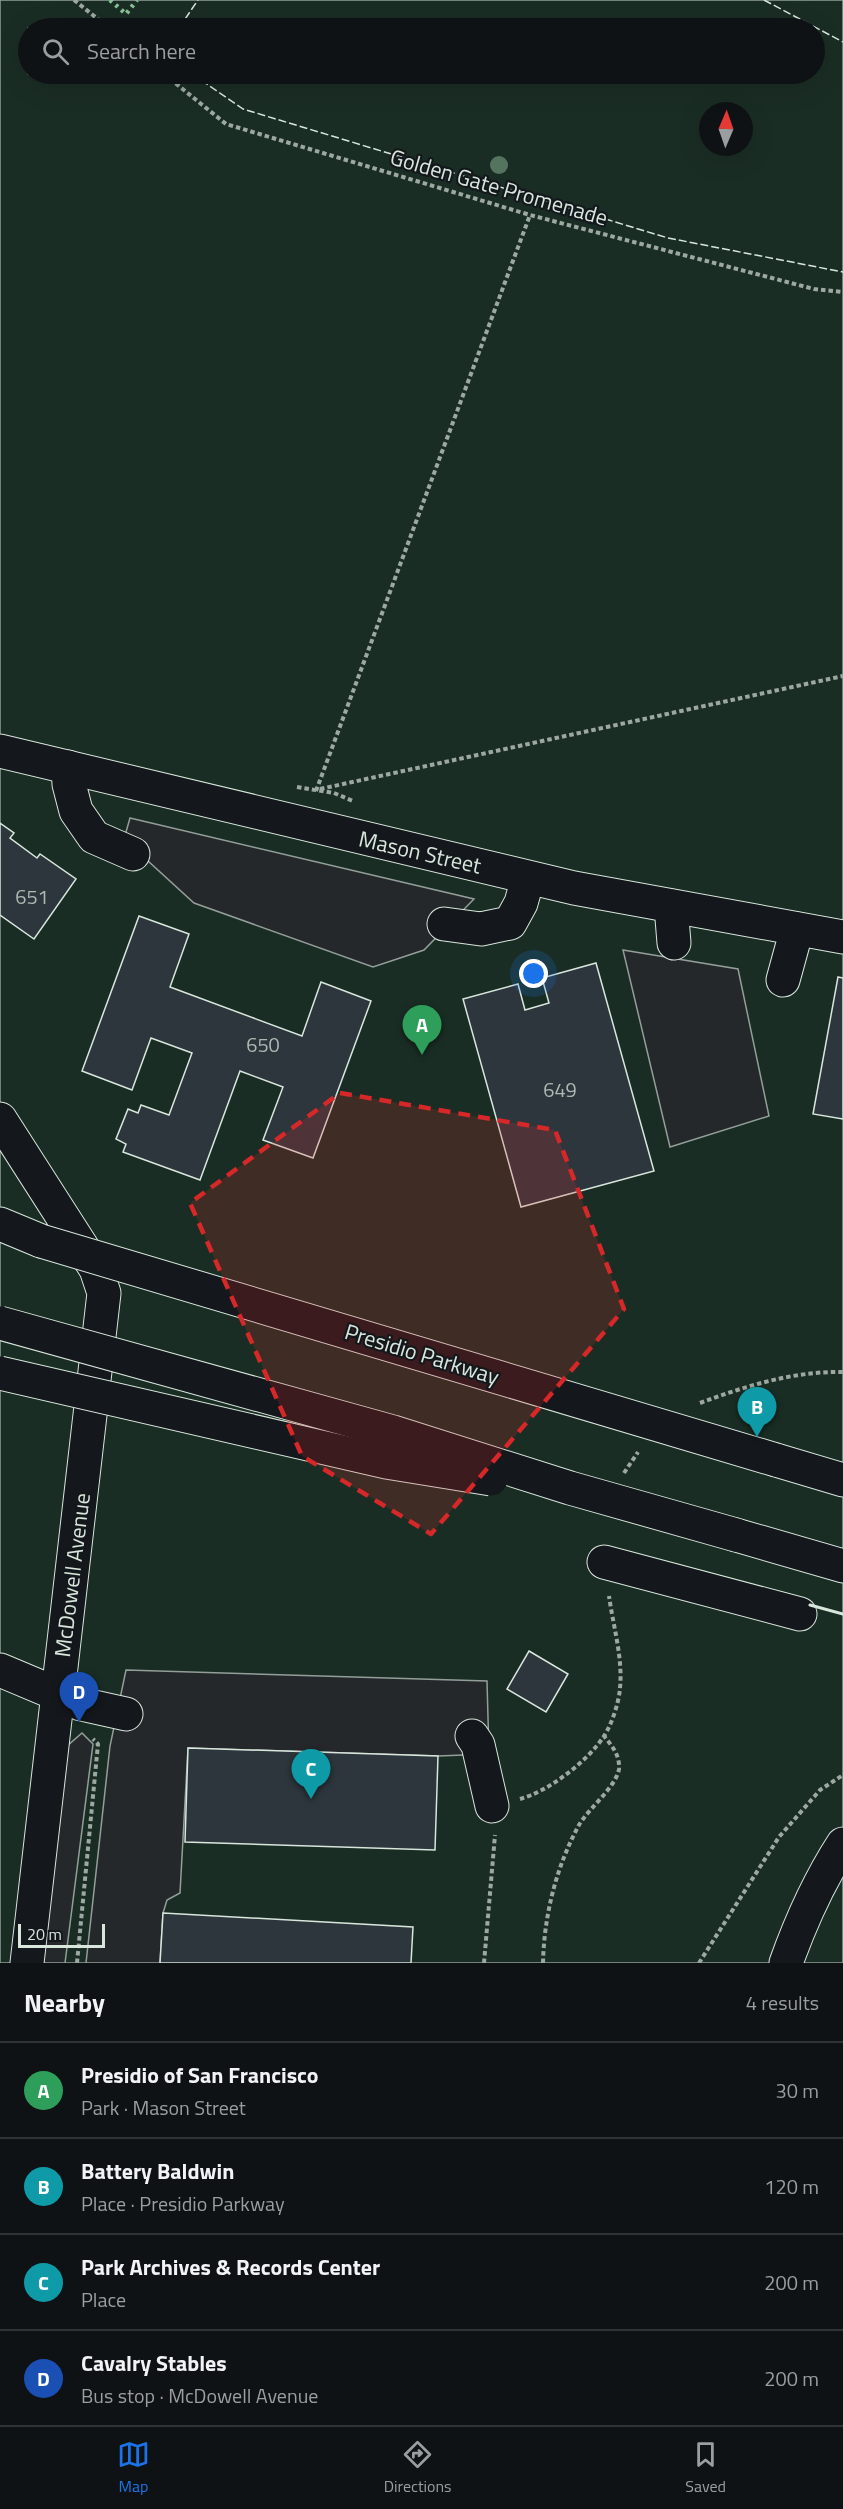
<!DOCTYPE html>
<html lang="en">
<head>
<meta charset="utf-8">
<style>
	:root { --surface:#0f1215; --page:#1d2022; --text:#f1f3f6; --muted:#9b9ea0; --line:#2f3234; --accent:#1a73e8 }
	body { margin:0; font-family:"Titillium Web",sans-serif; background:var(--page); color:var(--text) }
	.compass { position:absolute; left:699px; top:102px; width:54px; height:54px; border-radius:50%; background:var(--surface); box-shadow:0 6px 24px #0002; rotate:2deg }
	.scale { position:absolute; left:18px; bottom:15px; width:87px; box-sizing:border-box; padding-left:6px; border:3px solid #d8e6dc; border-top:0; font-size:16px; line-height:21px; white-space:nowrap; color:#d8e6dc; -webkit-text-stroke:4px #14181c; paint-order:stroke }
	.you { position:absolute; left:534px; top:974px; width:21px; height:21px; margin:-15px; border:4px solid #fff; border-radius:50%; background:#1a73e8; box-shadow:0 0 0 9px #1a73e833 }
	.badge { display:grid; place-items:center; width:39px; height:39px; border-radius:50%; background:var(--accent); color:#fff; font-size:20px; font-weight:700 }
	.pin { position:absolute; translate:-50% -50px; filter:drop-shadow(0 2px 3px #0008) }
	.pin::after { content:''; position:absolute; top:32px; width:21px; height:18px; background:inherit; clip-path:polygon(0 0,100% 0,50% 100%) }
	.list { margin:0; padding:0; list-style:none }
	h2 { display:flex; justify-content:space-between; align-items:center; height:78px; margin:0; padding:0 24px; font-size:26px }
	h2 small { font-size:20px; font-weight:400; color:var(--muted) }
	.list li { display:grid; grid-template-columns:39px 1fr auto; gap:18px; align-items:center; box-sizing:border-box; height:96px; padding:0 24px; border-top:2px solid var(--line) }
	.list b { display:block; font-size:22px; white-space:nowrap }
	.list p { margin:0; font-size:20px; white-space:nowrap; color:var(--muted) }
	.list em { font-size:20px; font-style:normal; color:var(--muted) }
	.icon { flex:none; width:33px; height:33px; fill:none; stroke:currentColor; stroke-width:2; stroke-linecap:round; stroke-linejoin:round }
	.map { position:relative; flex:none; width:843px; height:1963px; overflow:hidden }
	.search { position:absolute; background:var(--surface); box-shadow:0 6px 24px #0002; left:18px; right:18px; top:18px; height:66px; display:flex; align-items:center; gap:15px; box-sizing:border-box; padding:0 21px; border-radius:33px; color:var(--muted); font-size:22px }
	.sheet { height:462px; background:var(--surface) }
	nav { display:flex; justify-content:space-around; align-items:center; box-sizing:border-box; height:84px; border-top:2px solid var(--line); background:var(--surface); font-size:16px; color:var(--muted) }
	nav a { display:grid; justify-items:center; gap:3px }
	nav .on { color:var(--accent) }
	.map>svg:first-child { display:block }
	.green { fill:#1a2d24; stroke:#939e99; stroke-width:1.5; fill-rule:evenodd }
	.parking { fill:#24282b; stroke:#939e99; stroke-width:1.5 }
	.building { fill:#2c363c; stroke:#d8e6dc; stroke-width:1.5 }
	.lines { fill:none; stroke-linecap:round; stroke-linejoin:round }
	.minor-casing { stroke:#d8e6dc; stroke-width:35 }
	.highway-casing { stroke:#d8e6dc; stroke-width:35 }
	.path { stroke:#9da8a2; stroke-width:4; stroke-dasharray:4.5 3; stroke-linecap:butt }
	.minor { stroke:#14181c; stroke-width:33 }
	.highway { stroke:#14181c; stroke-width:33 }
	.highway-bridge-casing { stroke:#d8e6dc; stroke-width:35; stroke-linecap:butt }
	.highway-bridge { stroke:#14181c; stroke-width:33 }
	.hedge { stroke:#8ac095; stroke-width:4.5; stroke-dasharray:3 4.5; stroke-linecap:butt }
	.fence { stroke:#d8e6dc; stroke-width:1.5; stroke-dasharray:8 3; stroke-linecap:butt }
	.wall { stroke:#d8e6dc; stroke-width:3 }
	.tree { fill:#55745f }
	.marked { fill:#d62828; fill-opacity:0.2; stroke:#d62828; stroke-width:4.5; stroke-dasharray:12 8; stroke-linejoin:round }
	.labels { text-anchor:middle; stroke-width:4.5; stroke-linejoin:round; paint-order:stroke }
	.number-label { font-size:20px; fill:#adbab4 }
	.street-label { font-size:22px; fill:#d8e6dc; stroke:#14181c }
</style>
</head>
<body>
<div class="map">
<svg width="843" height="1963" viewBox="0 0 843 1963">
	<rect width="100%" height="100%" fill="#14181c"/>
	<path class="green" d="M0 0H843V1963H0ZM28 28H814V74H28ZM708 111H744V147H708Z"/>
	<g class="parking">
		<polygon points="130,818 474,899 424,950 373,967 194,903 124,839"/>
		<polygon points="623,950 738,969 769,1116 670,1147"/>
		<polygon points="126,1670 487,1681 489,1754 438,1756 188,1748 180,1893 167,1900 163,1913 160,1963 86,1963 110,1746"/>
		<polygon points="82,1733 93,1744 65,1963 39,1963 66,1747"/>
	</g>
	<g class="building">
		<polygon points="0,823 14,833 10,838 37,858 40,854 76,879 34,939 0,915"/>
		<polygon points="139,916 189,934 170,987 302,1036 321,982 371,1001 313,1158 263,1140 283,1087 240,1071 200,1180 123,1152 126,1144 116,1139 128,1109 138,1113 141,1105 169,1115 192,1053 151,1038 132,1090 82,1071"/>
		<polygon points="596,963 654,1171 521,1207 463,999 518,984 525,1010 549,1003 542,978"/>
		<polygon points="838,977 843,978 843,1119 813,1114"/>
		<polygon points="529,1651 568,1674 546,1712 507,1689"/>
		<polygon points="188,1748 438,1756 435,1850 185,1842"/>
		<polygon points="163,1913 413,1927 411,1963 160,1963"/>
	</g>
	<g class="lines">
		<g class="minor-casing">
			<g id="minor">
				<polyline points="0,751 574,888 843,937"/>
				<polyline points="68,767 69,784 76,811 94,837 133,854"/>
				<polyline points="671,906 674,943"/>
				<polyline points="444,924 481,929 510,923 521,903 528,878"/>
				<polyline points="783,980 797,929"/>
				<polyline points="0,1119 96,1269 104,1293 27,1963"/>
				<polyline points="604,1562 800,1614"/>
				<polyline points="0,1670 81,1704 126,1714"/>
				<polyline points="472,1736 478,1745 492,1806"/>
				<path d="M786 1963C801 1921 819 1881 843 1844"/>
			</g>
		</g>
		<g class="highway-casing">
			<g id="highway">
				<polyline points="0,1224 41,1241"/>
				<polyline points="776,1460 843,1480"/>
				<polyline points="736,1535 843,1566"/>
			</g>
		</g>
		<g class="path">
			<polyline points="74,0 109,28"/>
			<polyline points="164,74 226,124 530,215 814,289 843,292"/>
			<polyline points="297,787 334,793 353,801"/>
			<polyline points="320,789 843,676"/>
			<polyline points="316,791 530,215"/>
			<path d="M700 1403C746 1386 793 1371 843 1372"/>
			<polyline points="624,1473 638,1452"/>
			<path d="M520 1799C549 1791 588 1761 604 1736 612 1724 619 1702 620 1688 623 1658 613 1625 609 1596"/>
			<polyline points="77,1963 98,1744 93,1739"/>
			<polyline points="484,1963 495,1835"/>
			<path d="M543 1963C544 1916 556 1867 579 1825 589 1808 616 1787 619 1769 620 1755 612 1746 604 1736"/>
			<polyline points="699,1963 779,1837 820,1790 843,1775"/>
		</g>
		<use href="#minor" class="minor"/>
		<use href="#highway" class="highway"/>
		<g class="highway-bridge-casing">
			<g id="highway-bridge">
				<polyline points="41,1241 776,1460"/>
				<polyline points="0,1323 393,1432 570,1488 736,1535"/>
				<polyline points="0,1373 386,1462 491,1479"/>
			</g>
		</g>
		<use href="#highway-bridge" class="highway-bridge"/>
		<polyline class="hedge" points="110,0 126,14 137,0"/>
		<g class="fence">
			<polyline points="764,0 843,42"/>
			<polyline points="179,28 198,0"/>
			<polyline points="192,74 243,109 668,238 843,272"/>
		</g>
		<polyline class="wall" points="810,1605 843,1614"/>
	</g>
	<circle class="tree" cx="499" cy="165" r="9"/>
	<path class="marked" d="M340 1093 555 1130 624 1309 431 1534 302 1456 190 1203Z"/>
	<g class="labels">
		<g class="number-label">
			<text x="32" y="904">651</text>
			<text x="263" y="1052">650</text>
			<text x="560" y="1097">649</text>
		</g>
		<g class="street-label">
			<text transform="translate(499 187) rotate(16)" y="8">Golden Gate Promenade</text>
			<text transform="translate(420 852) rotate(13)" y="8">Mason Street</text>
			<text transform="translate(422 1354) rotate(17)" y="8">Presidio Parkway</text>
			<text transform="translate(72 1575) rotate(-83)" y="8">McDowell Avenue</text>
		</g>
	</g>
</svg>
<svg class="compass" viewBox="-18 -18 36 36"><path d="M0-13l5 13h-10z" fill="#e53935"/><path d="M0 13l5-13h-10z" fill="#9b9ea0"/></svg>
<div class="scale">20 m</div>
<div class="you"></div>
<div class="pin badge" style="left:422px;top:1055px;background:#2e9e5b">A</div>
<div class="pin badge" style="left:757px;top:1437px;background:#0f9aa8">B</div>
<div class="pin badge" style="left:311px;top:1799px;background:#0f9aa8">C</div>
<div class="pin badge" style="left:79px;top:1722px;background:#1a4fb4">D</div>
<div class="search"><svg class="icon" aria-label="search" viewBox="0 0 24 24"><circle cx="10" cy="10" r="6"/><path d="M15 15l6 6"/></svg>Search here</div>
</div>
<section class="sheet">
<h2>Nearby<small>4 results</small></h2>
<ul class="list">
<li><span class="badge" style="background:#2e9e5b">A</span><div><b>Presidio of San Francisco</b><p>Park · Mason Street</p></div><em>30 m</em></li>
<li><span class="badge" style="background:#0f9aa8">B</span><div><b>Battery Baldwin</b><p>Place · Presidio Parkway</p></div><em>120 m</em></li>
<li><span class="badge" style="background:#0f9aa8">C</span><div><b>Park Archives &amp; Records Center</b><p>Place</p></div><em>200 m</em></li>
<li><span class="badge" style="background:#1a4fb4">D</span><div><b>Cavalry Stables</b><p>Bus stop · McDowell Avenue</p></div><em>200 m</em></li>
</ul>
</section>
<nav>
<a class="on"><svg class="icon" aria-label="map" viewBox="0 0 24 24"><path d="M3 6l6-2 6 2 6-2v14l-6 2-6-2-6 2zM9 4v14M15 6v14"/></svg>Map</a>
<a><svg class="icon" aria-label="directions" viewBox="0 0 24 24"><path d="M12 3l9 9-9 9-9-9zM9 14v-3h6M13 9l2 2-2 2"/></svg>Directions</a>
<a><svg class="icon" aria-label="saved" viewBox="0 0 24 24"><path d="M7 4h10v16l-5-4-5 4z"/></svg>Saved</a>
</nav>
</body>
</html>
